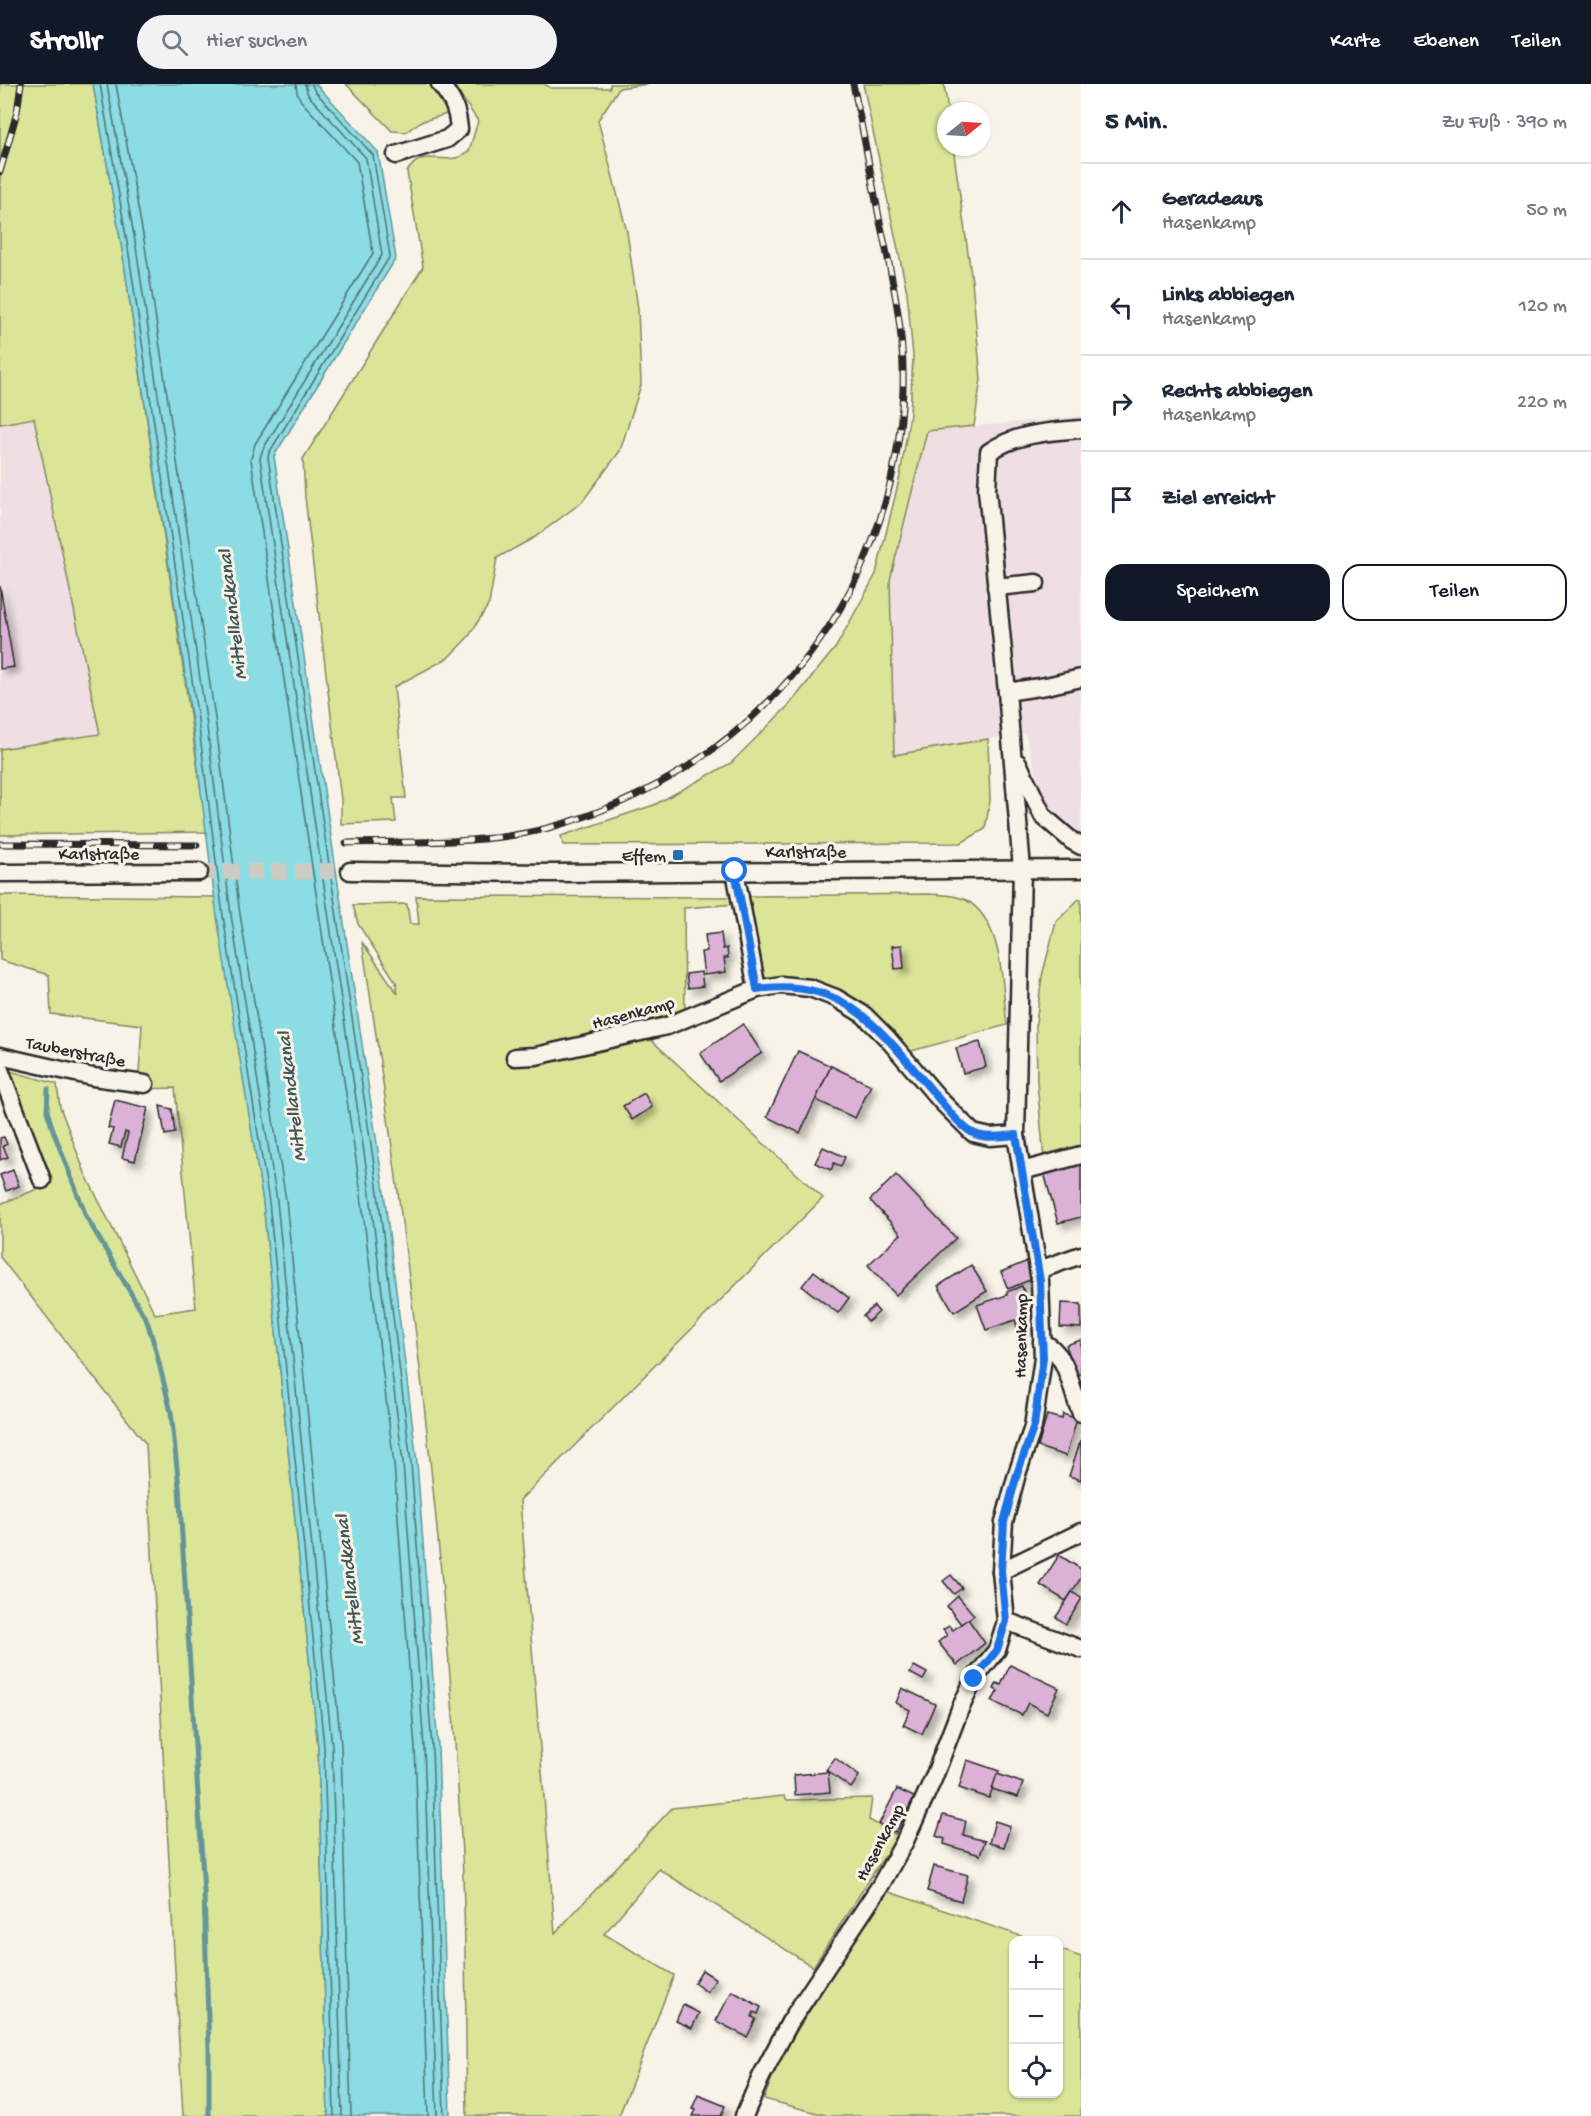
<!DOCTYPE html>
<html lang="de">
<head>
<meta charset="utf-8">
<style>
	:root { --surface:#fff; --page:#f2f2f3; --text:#1f2937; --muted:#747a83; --line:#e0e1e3; --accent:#111827 }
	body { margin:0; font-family:"Gochi Hand",sans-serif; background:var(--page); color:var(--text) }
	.controls { position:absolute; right:18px; bottom:18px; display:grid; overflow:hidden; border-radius:12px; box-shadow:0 2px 4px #0004 }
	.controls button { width:54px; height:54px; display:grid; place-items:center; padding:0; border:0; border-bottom:2px solid var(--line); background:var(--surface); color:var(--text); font:30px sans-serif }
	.compass { position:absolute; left:937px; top:18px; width:54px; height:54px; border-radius:50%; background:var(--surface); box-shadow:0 2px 4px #0004; rotate:72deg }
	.stop { position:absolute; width:18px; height:18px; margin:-14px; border:4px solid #1a73e8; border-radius:50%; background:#fff }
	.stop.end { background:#1a73e8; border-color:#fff; box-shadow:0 2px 6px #0008 }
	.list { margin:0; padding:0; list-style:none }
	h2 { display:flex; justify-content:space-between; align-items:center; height:78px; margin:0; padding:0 24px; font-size:26px }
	h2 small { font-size:20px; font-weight:400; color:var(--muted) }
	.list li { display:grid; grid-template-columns:39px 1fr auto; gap:18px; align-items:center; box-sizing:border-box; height:96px; padding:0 24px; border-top:2px solid var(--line) }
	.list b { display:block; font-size:22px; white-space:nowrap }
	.list p { margin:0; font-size:20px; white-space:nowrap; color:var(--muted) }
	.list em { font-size:20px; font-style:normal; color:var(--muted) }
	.actions { display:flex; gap:12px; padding:18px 24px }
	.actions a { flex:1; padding:14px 0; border:2px solid var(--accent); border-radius:18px; text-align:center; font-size:21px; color:var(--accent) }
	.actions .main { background:var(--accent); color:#fff }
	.icon { flex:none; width:33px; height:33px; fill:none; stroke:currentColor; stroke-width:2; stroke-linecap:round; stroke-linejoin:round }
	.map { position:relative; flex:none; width:1081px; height:2032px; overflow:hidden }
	header { display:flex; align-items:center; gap:36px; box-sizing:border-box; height:84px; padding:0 30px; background:var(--accent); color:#fff }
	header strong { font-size:28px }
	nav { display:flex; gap:33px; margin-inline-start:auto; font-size:21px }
	.search { width:420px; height:54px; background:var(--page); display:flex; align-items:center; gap:15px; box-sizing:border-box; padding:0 21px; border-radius:33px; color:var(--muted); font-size:22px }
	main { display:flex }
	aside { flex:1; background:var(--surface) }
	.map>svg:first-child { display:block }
	.built { fill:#efdfe3 }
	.green { fill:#dae598; stroke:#828862; stroke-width:1.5 }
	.water { fill:#8bdce3; stroke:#659599; stroke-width:1.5 }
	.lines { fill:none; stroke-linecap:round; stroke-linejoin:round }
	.shore { stroke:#517275; stroke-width:1.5 }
	.stream { stroke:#659599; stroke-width:5 }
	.building { fill:#dbb1d6; stroke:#2b2b2b; stroke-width:1.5; filter:url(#shadow) }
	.minor-tunnel { stroke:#cecbc2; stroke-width:16; stroke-dasharray:16 8; stroke-linecap:butt }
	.minor-casing { stroke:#2b2b2b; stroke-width:21 }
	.minor { stroke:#f7f3e8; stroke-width:16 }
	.rail-casing { stroke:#2b2b2b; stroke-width:7 }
	.rail { stroke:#f7f3e8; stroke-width:4.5; stroke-dasharray:14; stroke-linecap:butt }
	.route { stroke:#1a73e8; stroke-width:8 }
	.poi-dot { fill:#1f6fb2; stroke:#f7f3e8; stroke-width:2 }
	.labels { text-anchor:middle; stroke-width:6; stroke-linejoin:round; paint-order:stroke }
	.street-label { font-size:18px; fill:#2b2b2b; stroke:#f7f3e8 }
	.poi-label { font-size:18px; fill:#2b2b2b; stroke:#f7f3e8; text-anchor:end }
	.water-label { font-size:20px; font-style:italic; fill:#435759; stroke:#f7f3e8 }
</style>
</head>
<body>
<header>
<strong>Strollr</strong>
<div class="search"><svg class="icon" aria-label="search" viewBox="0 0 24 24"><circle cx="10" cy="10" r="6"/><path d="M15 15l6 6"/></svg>Hier suchen</div>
<nav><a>Karte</a><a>Ebenen</a><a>Teilen</a></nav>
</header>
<main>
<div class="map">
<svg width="1081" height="2032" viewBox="0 0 1081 2032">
	<defs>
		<filter id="shadow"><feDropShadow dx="5.5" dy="5.5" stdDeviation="3" flood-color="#0004"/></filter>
	</defs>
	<rect width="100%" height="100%" fill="#f7f3e8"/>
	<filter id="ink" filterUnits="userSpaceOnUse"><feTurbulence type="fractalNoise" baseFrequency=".0167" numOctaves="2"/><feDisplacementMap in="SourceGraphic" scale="12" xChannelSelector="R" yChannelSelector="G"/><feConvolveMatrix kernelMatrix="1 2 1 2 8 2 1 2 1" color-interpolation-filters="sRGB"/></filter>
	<g filter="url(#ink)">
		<g class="built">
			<polygon points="1081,332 1081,749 1062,741 1045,719 1025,649 894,671 890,496 927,347"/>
			<polygon points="34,334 100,651 0,665 0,340"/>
		</g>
		<g class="green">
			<polygon points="0,0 93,0 122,165 207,748 0,751 0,665 100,650 34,334 0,340"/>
			<polygon points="346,0 434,0 450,29 420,38 406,48 392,47"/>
			<path d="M453 0H544L551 4H610V0H649L619 4 598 36 627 148 638 225 641 301 620 367 582 418 535 453 497 474 489 520 469 552 448 574 394 603 406 714H393L396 738 341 740V716L305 413 303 375 423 183 407 88C421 65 435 78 456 74 461 73 466 69 469 67L478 37Z"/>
			<polygon points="863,0 944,0 948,27 946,27 946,63 953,63 972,197 981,295 974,342 927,347 890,496 894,671 988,655 990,717 985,745 961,759 563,761 561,752 654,721 731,679 789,621 836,563 876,490 900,392 910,330 913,272 907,208"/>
			<path d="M929 810C941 811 954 810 966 816 1004 837 1002 903 1007 941L908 968 870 930 765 898 747 812Z"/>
			<polygon points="0,811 215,813 263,1118 318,1663 328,2032 183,2032 146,1360 0,1173 0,1120 47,1101 3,985 57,1000 60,1023 85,1089 155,1230 196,1224 175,1004 138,1005 142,941 51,930 49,891 0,876"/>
			<path d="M416 812 735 813 737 820 684 824 685 940 649 954 823 1114 520 1416 555 1849 672 1724 784 1712 787 1716 872 1714 869 1736 898 1751 813 1883 659 1785 604 1850 674 1891 619 2032H467C465 1939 467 1846 461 1753 444 1453 408 1155 362 858L398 910 396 898 358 840 353 821 407 820 410 840H419Z"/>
			<polygon points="1079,815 1081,815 1081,1065 1044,1075 1037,998 1036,939 1042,892 1056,838"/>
			<polygon points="886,1807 1033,1856 1014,1856 1014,2010 1058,2010 1059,1865 1081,1873 1081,2032 829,2032 764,2015 780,1973"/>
		</g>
		<polygon class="water" points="93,0 316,0 378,68 396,174 274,372 383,1100 417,1378 438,1663 450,2032 328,2032 318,1663 263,1118 217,833 192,637 122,165"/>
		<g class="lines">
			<g class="shore">
				<polyline points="100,0 128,164 198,636 223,832 269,1118 324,1662 334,2032"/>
				<polyline points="107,0 136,163 206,635 231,831 277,1117 332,1662 342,2032"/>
				<polyline points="116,0 145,162 215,634 240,830 286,1116 341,1661 351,2032"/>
				<polyline points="296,0 297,9 301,17 357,78 373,169 255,360 251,375 360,1103 394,1380 415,1664 428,2032"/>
				<polyline points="305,0 308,11 366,74 382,171 263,365 260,374 369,1102 403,1379 424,1663 437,2032"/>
				<polyline points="312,0 314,6 373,71 390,172 269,369 268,373 377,1101 411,1379 432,1663 444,2032"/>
			</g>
			<polyline class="stream" points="48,1005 47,1027 54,1049 86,1132 147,1237 155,1263 171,1328 179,1403 204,1808 209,1967 209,2032"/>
		</g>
		<g class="building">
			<polygon points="0,502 14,583 0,585"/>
			<polygon points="721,849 723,865 727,864 728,874 724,874 726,888 704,891 701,868 707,867 705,851"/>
			<polygon points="902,861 904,884 895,885 892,862"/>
			<polygon points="701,888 703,902 688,904 686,890"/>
			<polygon points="743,940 762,969 719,997 700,969"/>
			<polygon points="980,958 986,983 963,989 956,964"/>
			<polygon points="798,967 831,982 800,1049 767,1033"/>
			<polygon points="831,982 871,1001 855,1034 818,1017 817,1013"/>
			<polygon points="644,1009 652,1023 632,1036 623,1022"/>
			<polygon points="115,1016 148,1024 135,1077 122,1074 128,1049 125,1048 121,1063 109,1060 113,1045 108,1044"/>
			<polygon points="160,1022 172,1025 175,1049 165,1051"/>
			<polygon points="4,1053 7,1060 3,1062 8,1073 0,1076 0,1054"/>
			<polygon points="823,1063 845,1073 841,1082 834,1079 831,1086 815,1079"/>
			<polygon points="1081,1079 1081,1133 1058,1139 1044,1089"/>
			<polygon points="13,1086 19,1102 6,1107 0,1091"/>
			<polygon points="896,1091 956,1154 896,1211 868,1181 901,1150 870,1116"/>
			<polygon points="1030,1176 1037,1193 1008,1205 1001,1188"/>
			<polygon points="971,1181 987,1207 954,1228 938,1202"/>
			<polygon points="814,1187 849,1214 838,1229 802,1202"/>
			<polygon points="1022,1202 1034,1240 1018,1245 1015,1236 986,1246 977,1221 1007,1211 1007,1208"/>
			<polygon points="1061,1219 1081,1220 1081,1244 1060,1243"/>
			<polygon points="874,1222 879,1228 868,1238 863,1232"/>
			<polygon points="1081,1256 1081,1290 1077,1292 1066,1261"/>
			<polygon points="1063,1330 1077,1335 1066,1372 1038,1363 1047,1331 1062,1335"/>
			<polygon points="1081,1355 1081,1396 1069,1392"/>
			<polygon points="1059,1471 1081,1485 1081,1494 1066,1517 1040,1501"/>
			<polygon points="951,1491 962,1504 954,1510 943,1497"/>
			<polygon points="1072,1508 1081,1514 1081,1516 1066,1540 1056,1533"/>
			<polygon points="958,1512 974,1531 961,1540 947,1522"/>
			<polygon points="968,1535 985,1559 957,1581 938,1558 947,1551 943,1546 949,1542 953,1546"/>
			<polygon points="1010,1581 1059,1604 1047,1629 1028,1619 1022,1631 992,1617 998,1607 994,1605 997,1599 1001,1601"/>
			<polygon points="914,1582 927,1589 923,1596 910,1589"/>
			<polygon points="902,1604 935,1620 922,1650 903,1641 910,1626 896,1619"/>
			<polygon points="835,1674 859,1692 851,1704 826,1686"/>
			<polygon points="967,1676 999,1687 989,1714 959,1704"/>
			<polygon points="828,1688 830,1708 795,1711 794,1691"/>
			<polygon points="997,1690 1023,1699 1018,1713 992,1705"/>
			<polygon points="897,1705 914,1713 896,1748 879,1740"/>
			<polygon points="943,1731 966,1737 963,1751 985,1757 980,1771 944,1760 945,1755 936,1752"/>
			<polygon points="995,1737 1010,1742 1004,1763 989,1759"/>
			<polygon points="934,1782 968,1791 961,1817 927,1807"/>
			<polygon points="702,1886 716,1895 707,1908 694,1899"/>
			<polygon points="732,1907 761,1923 758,1930 754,1928 752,1933 756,1935 747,1953 716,1937"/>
			<polygon points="683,1921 699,1929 692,1944 676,1937"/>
			<polygon points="698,2011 725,2022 721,2032 693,2032 696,2026 692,2025"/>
		</g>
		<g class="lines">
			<polyline class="minor-tunnel" points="199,788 350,787"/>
			<g class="minor-casing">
				<g id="minor">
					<path d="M396 71 447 55 459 45C457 24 453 16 440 0"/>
					<polyline points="996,503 1036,499"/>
					<polyline points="1007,608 1046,602 1081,594"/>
					<polyline points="1018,679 1043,732 1072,757 1081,762"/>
					<polyline points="350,787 551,789 1081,785"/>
					<polyline points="735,787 757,905"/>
					<polyline points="0,789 199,788"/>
					<polyline points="0,972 93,993 145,1000"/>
					<polyline points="515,973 536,972 667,942 757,905 781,901 810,904 836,914 864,931 887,954 941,1017 973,1049 990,1053 1016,1051"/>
					<polyline points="0,986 42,1096"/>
					<polyline points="1022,1087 1081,1071"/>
					<polyline points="1039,1186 1081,1171"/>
					<path d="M1042 1258C1069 1270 1070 1305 1081 1329"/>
					<polyline points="1001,1487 1081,1448"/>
					<polyline points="1006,1537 1081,1565"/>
					<path d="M744 2032 761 1993 790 1938 880 1802 905 1757 934 1693 960 1625 974 1595 997 1566 1006 1537 1001 1487 1004 1438 1017 1390 1033 1343 1043 1274 1040 1197 1016 1051 1022 785 1007 608 987 406 989 368C1017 349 1048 348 1081 345"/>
				</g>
			</g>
			<use href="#minor" class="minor"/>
			<g class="rail-casing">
				<g id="rail">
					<polyline points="0,88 17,28 21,0"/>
					<path d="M346 759C412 757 484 761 548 744 752 689 895 518 903 305 905 249 892 192 880 138 871 92 863 46 853 0"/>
					<polyline points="0,760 197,761"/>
				</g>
			</g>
			<use href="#rail" class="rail"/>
		</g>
	</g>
	<g class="lines" filter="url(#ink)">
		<path class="route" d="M735 787 757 905C846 892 881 947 933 1008 944 1021 956 1038 971 1048 984 1056 1002 1052 1016 1051L1040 1197 1043 1274 1034 1342 1017 1390 1004 1438 1001 1487 1006 1537 997 1566 974 1595"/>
	</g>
	<rect class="poi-dot" x="672" y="765" width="12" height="12" rx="3"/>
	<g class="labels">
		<g class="street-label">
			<text x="806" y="773">Karlstraße</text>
			<text x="99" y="775">Karlstraße</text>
			<text transform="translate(633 928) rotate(-15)" y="6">Hasenkamp</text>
			<text transform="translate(76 967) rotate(11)" y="6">Tauberstraße</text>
			<text transform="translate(1020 1252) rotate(-89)" y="6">Hasenkamp</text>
			<text transform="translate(879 1758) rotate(-62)" y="6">Hasenkamp</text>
		</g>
		<g class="poi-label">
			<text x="666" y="777">Effem</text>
		</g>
		<g class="water-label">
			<text transform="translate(231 531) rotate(-97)" y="7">Mittellandkanal</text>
			<text transform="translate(290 1013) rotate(-97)" y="7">Mittellandkanal</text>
			<text transform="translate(348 1496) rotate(-97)" y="7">Mittellandkanal</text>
		</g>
	</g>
</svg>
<div class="controls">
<button>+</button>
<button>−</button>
<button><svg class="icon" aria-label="locate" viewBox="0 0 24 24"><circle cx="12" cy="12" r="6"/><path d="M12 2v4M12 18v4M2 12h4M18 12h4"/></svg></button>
</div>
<svg class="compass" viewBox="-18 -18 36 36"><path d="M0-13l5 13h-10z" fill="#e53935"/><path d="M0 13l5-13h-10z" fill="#747a83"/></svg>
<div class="stop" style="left:735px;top:787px"></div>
<div class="stop end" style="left:974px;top:1595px"></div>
</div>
<aside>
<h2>5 Min.<small>Zu Fuß · 390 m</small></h2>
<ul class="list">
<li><svg class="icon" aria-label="ahead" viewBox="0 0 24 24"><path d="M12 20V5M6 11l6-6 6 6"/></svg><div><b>Geradeaus</b><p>Hasenkamp</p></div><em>50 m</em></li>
<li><svg class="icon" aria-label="left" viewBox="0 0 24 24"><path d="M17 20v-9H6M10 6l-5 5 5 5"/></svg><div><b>Links abbiegen</b><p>Hasenkamp</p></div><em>120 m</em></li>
<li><svg class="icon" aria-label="right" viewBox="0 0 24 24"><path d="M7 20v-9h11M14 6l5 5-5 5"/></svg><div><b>Rechts abbiegen</b><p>Hasenkamp</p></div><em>220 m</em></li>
<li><svg class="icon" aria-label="arrive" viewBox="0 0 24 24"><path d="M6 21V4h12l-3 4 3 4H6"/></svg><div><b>Ziel erreicht</b></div></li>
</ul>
<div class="actions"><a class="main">Speichern</a><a>Teilen</a></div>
</aside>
</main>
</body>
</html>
